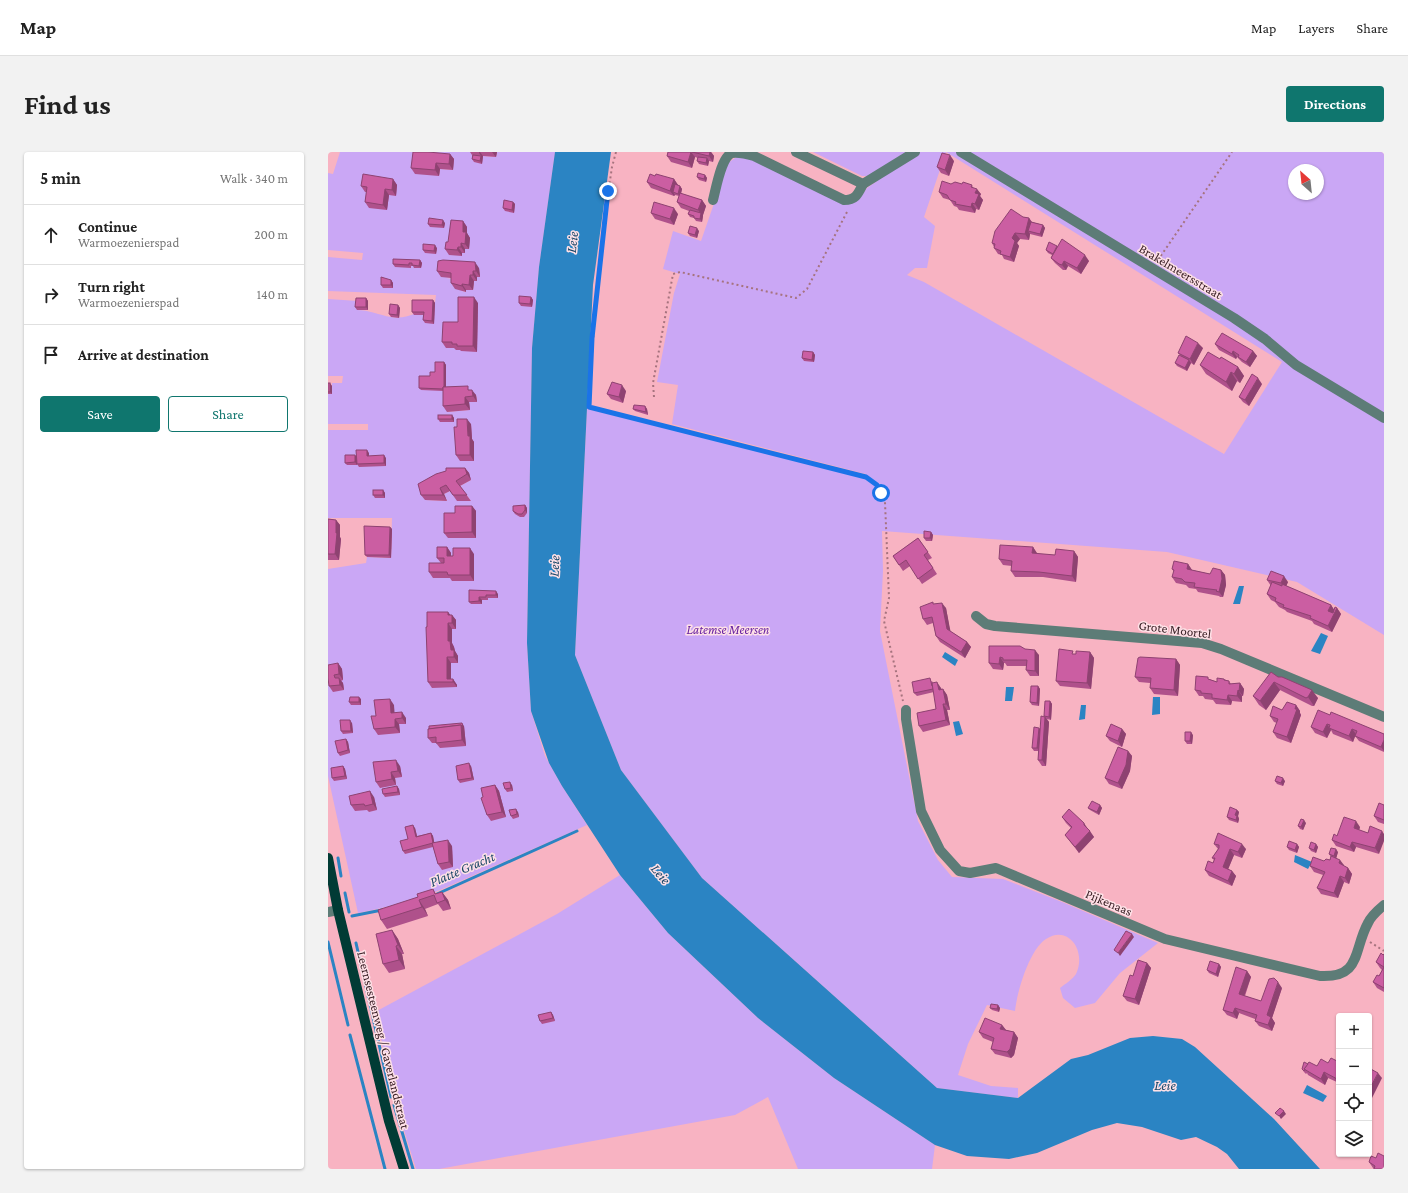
<!DOCTYPE html>
<html lang="en">
<head>
<meta charset="utf-8">
<style>
	:root { --surface:#fff; --page:#f2f2f2; --text:#222; --muted:#767676; --line:#e0e0e0; --accent:#0f766e }
	body { margin:0; font-family:"Crimson Pro",serif; background:var(--page); color:var(--text) }
	.controls { position:absolute; right:12px; bottom:12px; display:grid; overflow:hidden; border-radius:4px; box-shadow:0 1px 3px #0004 }
	.controls button { width:36px; height:36px; display:grid; place-items:center; padding:0; border:0; border-bottom:1px solid var(--line); background:var(--surface); color:var(--text); font:20px sans-serif }
	.compass { position:absolute; left:960px; top:12px; width:36px; height:36px; border-radius:50%; background:var(--surface); box-shadow:0 1px 3px #0004; rotate:333deg }
	.stop { position:absolute; width:12px; height:12px; margin:-9px; border:3px solid #1a73e8; border-radius:50%; background:#fff }
	.stop.end { background:#1a73e8; border-color:#fff; box-shadow:0 1px 4px #0008 }
	.list { margin:0; padding:0; list-style:none }
	h2 { display:flex; justify-content:space-between; align-items:center; height:52px; margin:0; padding:0 16px; font-size:17px }
	h2 small { font-size:13px; font-weight:400; color:var(--muted) }
	.list li { display:grid; grid-template-columns:26px 1fr auto; gap:12px; align-items:center; box-sizing:border-box; height:60px; padding:0 16px; border-top:1px solid var(--line) }
	.list b { display:block; font-size:15px; white-space:nowrap }
	.list p { margin:0; font-size:13px; white-space:nowrap; color:var(--muted) }
	.list em { font-size:13px; font-style:normal; color:var(--muted) }
	.actions { display:flex; gap:8px; padding:12px 16px }
	.actions a { flex:1; padding:9px 0; border:1px solid var(--accent); border-radius:4px; text-align:center; font-size:14px; color:var(--accent) }
	.actions .main { background:var(--accent); color:#fff }
	.icon { flex:none; width:22px; height:22px; fill:none; stroke:currentColor; stroke-width:2; stroke-linecap:round; stroke-linejoin:round }
	.map { position:relative; flex:none; width:1056px; height:1017px; overflow:hidden; border-radius:4px }
	header { display:flex; align-items:center; gap:24px; box-sizing:border-box; height:56px; padding:0 20px; background:var(--surface); border-bottom:1px solid var(--line) }
	header strong { font-size:19px }
	nav { display:flex; gap:22px; margin-inline-start:auto; font-size:14px }
	.intro { display:flex; align-items:center; justify-content:space-between; box-sizing:border-box; height:96px; padding:0 24px }
	h1 { margin:0; font-size:28px }
	.button { padding:10px 18px; border-radius:4px; background:var(--accent); color:#fff; font-size:14px; font-weight:700 }
	main { display:flex; gap:24px; padding:0 24px }
	aside { flex:1; background:var(--surface); border-radius:4px; box-shadow:0 1px 3px #0004 }
	.map>svg:first-child { display:block }
	.green { fill:#caa7f5; fill-rule:evenodd }
	.water { fill:#2b84c3 }
	.lines { fill:none; stroke-linecap:round; stroke-linejoin:round }
	.stream { stroke:#2b84c3; stroke-width:3 }
	.path { stroke:#a6737e; stroke-width:2; stroke-dasharray:2 3; stroke-linecap:butt }
	.minor { stroke:#5d7c77; stroke-width:10 }
	.major { stroke:#013b35; stroke-width:10 }
	.wall { fill:#af518b }
	.shaded-wall { fill:#8e4271 }
	.building { fill:#cb5ea2; stroke:#8e4271 }
	.route { stroke:#1a73e8; stroke-width:5 }
	.labels { text-anchor:middle; stroke-width:3; stroke-linejoin:round; paint-order:stroke }
	.street-label { font-size:13px; fill:#3a2026; stroke:#fee1e7 }
	.park-label { font-size:13px; font-style:italic; fill:#6923a1; stroke:#fee1e7 }
	.water-label { font-size:14px; font-style:italic; fill:#194668; stroke:#fee1e7 }
</style>
</head>
<body>
<header>
<strong>Map</strong>
<nav><a>Map</a><a>Layers</a><a>Share</a></nav>
</header>
<div class="intro"><h1>Find us</h1><a class="button">Directions</a></div>
<main>
<aside>
<h2>5 min<small>Walk · 340 m</small></h2>
<ul class="list">
<li><svg class="icon" aria-label="ahead" viewBox="0 0 24 24"><path d="M12 20V5M6 11l6-6 6 6"/></svg><div><b>Continue</b><p>Warmoezenierspad</p></div><em>200 m</em></li>
<li><svg class="icon" aria-label="right" viewBox="0 0 24 24"><path d="M7 20v-9h11M14 6l5 5-5 5"/></svg><div><b>Turn right</b><p>Warmoezenierspad</p></div><em>140 m</em></li>
<li><svg class="icon" aria-label="arrive" viewBox="0 0 24 24"><path d="M6 21V4h12l-3 4 3 4H6"/></svg><div><b>Arrive at destination</b></div></li>
</ul>
<div class="actions"><a class="main">Save</a><a>Share</a></div>
</aside>
<div class="map">
<svg width="1056" height="1017" viewBox="0 0 1056 1017">
	<rect width="100%" height="100%" fill="#f8b3c2"/>
	<g class="green">
		<path d="M12 0H147L155 4 168 5 169 0H227L211 115 204 196 199 491 203 559 217 604 234 634 259 673 112 738 82 750 30 761 0 624V417L38 411 39 405 63 406 64 366H0V278H40V272H0V242H4V231H14L15 224H0V147L30 149 29 158C41 158 51 163 63 165 79 168 93 159 107 151L108 143 0 139V105L34 108 35 101 0 98V21L5 22ZM89 5 125 18 112 17 111 24ZM138 81 141 97H137L134 101ZM151 120 152 125H149V129H146L145 138H138V140L134 139 127 127 118 126ZM148 243 149 250H141V258L119 260ZM143 328 132 334 143 349 122 339 116 342 119 349 97 348 94 338ZM128 468V477H124V495L130 510 123 511V533L102 481ZM78 566 71 572V581L50 582ZM59 614 74 624 67 626 68 633Z"/>
		<path d="M485 0H618L596 65 607 74 599 116H587L579 123 596 130 896 302 954 210 618 0H1056V483L969 430 839 400 554 379 555 419 552 479 590 669 610 708 624 725 675 727 734 750 830 791 792 821 767 851 747 856 735 846 732 836C737 832 745 827 748 822 759 799 740 772 718 787 701 798 689 840 687 859L659 853 640 892 630 923 663 934 690 936V946L609 936 374 726 293 618 247 503 259 257 538 324V322L344 272 350 233 329 230 346 141 352 122 335 117 345 79 373 89 400 11 410 4 424 7 512 49 531 47 539 36 549 29 543 24H534ZM966 18H990V42H966Z"/>
		<polygon points="292,723 340,781 430,866 506,926 607,993 604,1017 470,1017 440,945 407,963 111,1017 88,1017 67,949 47,860 229,762"/>
	</g>
	<g class="water">
		<polygon points="227,0 283,0 265,133 247,503 293,618 374,726 609,936 690,946 743,907 760,903 802,886 825,884 854,887 867,895 946,967 992,1017 911,1017 899,1002 889,995 868,985 853,988 814,975 789,971 764,978 709,1001 681,1007 639,1004 607,993 506,926 430,866 340,781 292,723 234,634 221,611 203,559 199,491 204,196 211,115"/>
		<polygon points="911,434 916,434 912,452 905,452"/>
		<polygon points="993,481 1000,484 992,502 983,499"/>
		<polygon points="617,500 630,508 627,514 614,505"/>
		<polygon points="678,535 686,535 684,549 677,549"/>
		<polygon points="825,545 832,545 832,562 824,563"/>
		<polygon points="753,553 758,553 757,567 751,568"/>
		<polygon points="631,569 635,582 628,584 625,570"/>
		<polygon points="967,703 984,710 980,717 966,710"/>
		<polygon points="979,933 999,944 995,950 975,941"/>
	</g>
	<g class="lines">
		<g class="stream">
			<polyline points="10,706 13,724"/>
			<polyline points="17,741 21,760"/>
			<polyline points="109,742 249,679"/>
			<polyline points="24,764 54,758"/>
			<polyline points="0,790 20,873"/>
			<polyline points="28,791 63,945"/>
			<polyline points="22,883 57,1017"/>
			<polyline points="66,953 85,1017"/>
		</g>
		<g class="path">
			<path d="M288 0 284 15C272 95 265 175 261 255L538 325 549 333 557 350 561 446 556 469 575 549"/>
			<polyline points="830,108 904,0"/>
			<polyline points="326,245 325,231 345,122 352,120 468,146 479,137 520,58"/>
			<polyline points="1042,790 1056,799"/>
		</g>
		<g class="minor">
			<polyline points="468,0 535,32 587,0"/>
			<polyline points="633,0 906,166 937,187 968,213 1056,266"/>
			<path d="M385 48C388 37 393 5 404 1 411 0 419 2 426 4L516 48C528 48 530 42 535 32"/>
			<polyline points="648,464 658,472 667,474 874,491 893,497 1056,565"/>
			<path d="M578 558V567L593 659 612 698 631 719 642 721 668 716 837 787 992 824C1034 826 1025 798 1040 771 1043 764 1050 758 1056 753"/>
			<polyline points="0,760 10,758"/>
		</g>
		<polyline class="major" points="0,706 10,758 61,969 76,1017"/>
	</g>
	<g class="wall">
		<polygon points="142,0 169,0 168,5 155,4 154,12 146,10 144,7 144,3"/>
		<polygon points="340,0 383,0 386,4 385,10 381,9 380,14 371,12 369,9 370,6 367,5 364,16 343,10 339,4"/>
		<polygon points="122,2 126,7 125,18 112,17 111,24 87,22 83,16"/>
		<polygon points="626,9 621,24 613,21 609,15"/>
		<polygon points="377,23 379,26 378,30 371,28 369,25"/>
		<polygon points="327,24 346,27 350,33 352,34 354,37 353,42 374,48 378,54 375,63 375,64 374,70 368,69 366,66 362,65 360,62 361,59 353,56 349,50 351,44 347,43 346,44 323,36 319,30"/>
		<polygon points="65,27 69,33 68,44 61,43 59,58 41,56 37,50 39,40 37,40 33,34"/>
		<polygon points="623,32 634,32 644,33 645,36 653,42 652,44 655,48 651,58 648,57 647,61 631,58 629,55 626,54 622,48 615,46 611,40"/>
		<polygon points="185,50 187,52 186,61 177,59 175,56"/>
		<polygon points="323,61 350,62 346,73 327,67"/>
		<polygon points="695,65 701,66 704,70 715,73 717,76 714,85 702,82 701,88 692,87 689,91 691,94 686,110 676,107 674,103 670,102 666,96 666,95 664,91"/>
		<polygon points="135,69 139,75 139,81 142,86 141,97 137,97 137,101 134,101 134,104 121,103 117,97 120,90"/>
		<polygon points="117,71 116,76 102,75 100,72"/>
		<polygon points="371,79 369,86 362,84 360,81"/>
		<polygon points="729,94 761,109 753,122 740,114 738,118 735,118 727,111 723,106 724,103 720,101 718,98"/>
		<polygon points="109,96 108,102 97,101 95,98"/>
		<polygon points="92,108 94,111 93,116 86,116 85,114 83,114 83,116 67,115 65,112"/>
		<polygon points="151,116 152,125 149,125 149,129 146,129 145,138 138,138 138,140 127,137 123,131 123,126 113,125 109,119"/>
		<polygon points="63,128 65,131 65,136 55,136 53,133"/>
		<polygon points="203,145 205,148 204,155 193,154 191,151"/>
		<polygon points="38,146 40,149 40,158 29,158 27,155"/>
		<polygon points="105,148 107,151 106,172 97,171 95,168 96,163 86,163 84,160"/>
		<polygon points="150,151 149,200 133,199 132,198 128,198 126,196 118,196 114,190 130,170"/>
		<polygon points="70,153 72,156 71,166 63,165 61,162"/>
		<polygon points="887,192 925,199 929,204 922,215 914,210 909,205 908,207 891,198"/>
		<polygon points="875,196 866,213 863,211 859,219 849,214 847,211 853,204 850,201"/>
		<polygon points="485,200 487,203 486,210 476,209 474,206"/>
		<polygon points="892,207 910,215 916,224 912,231 909,229 904,239 878,222 872,213"/>
		<polygon points="116,210 118,213 118,235 142,238 148,243 149,250 141,250 142,258 119,260 115,254 115,239 93,238 91,236 102,224 107,220"/>
		<polygon points="0,231 4,234 4,242 0,242"/>
		<polygon points="934,232 921,254 915,250 911,245"/>
		<polygon points="298,239 295,251 283,247 279,242"/>
		<polygon points="317,254 319,257 320,263 307,259 305,257"/>
		<polygon points="124,263 126,266 126,270 112,270 110,267"/>
		<polygon points="143,272 144,287 146,290 146,309 132,309 128,303 129,275"/>
		<polygon points="41,301 41,304 58,306 58,314 31,315 29,312"/>
		<polygon points="27,303 29,306 29,313 19,313 17,311"/>
		<polygon points="137,316 141,321 143,328 132,334 143,349 129,349 122,339 116,342 119,349 97,348 93,343"/>
		<polygon points="55,338 57,341 57,346 47,346 45,343"/>
		<polygon points="197,353 199,356 199,361 196,365 192,365 187,362 185,359"/>
		<polygon points="144,354 148,359 148,386 120,386 116,381 127,361"/>
		<polygon points="0,367 8,368 12,373 12,385 13,387 11,408 0,408"/>
		<polygon points="62,375 64,377 63,406 39,405 37,403"/>
		<polygon points="603,380 605,383 604,389 598,389 596,386"/>
		<polygon points="590,386 604,406 600,408 609,422 594,432 582,414 575,419 565,404"/>
		<polygon points="119,395 123,401 123,404 146,402 146,429 124,429 122,426 105,426 101,420 113,411 109,406"/>
		<polygon points="705,395 709,402 727,403 746,399 750,405 748,430 715,425 687,425 683,419 684,414 675,413 671,407"/>
		<polygon points="860,412 864,418 882,422 893,418 897,423 898,433 895,445 892,445 891,444 870,440 868,437 861,436 858,433 848,431 844,425 846,420 844,417"/>
		<polygon points="939,428 960,430 958,434 1003,453 1006,458 1009,456 1013,462 1004,480 986,472 984,469 959,460 957,458 951,455 947,450 943,448 939,442 943,434"/>
		<polygon points="141,438 170,442 170,446 160,446 160,448 154,448 154,452 143,452 141,450"/>
		<polygon points="606,452 618,456 622,479 639,490 643,495 637,506 612,490 608,484 605,471 599,473 595,467"/>
		<polygon points="120,460 122,463 124,463 128,468 128,477 124,477 124,491 126,495 127,499 130,504 130,511 123,511 123,527 125,527 129,533 129,535 104,536 100,530 99,475"/>
		<polygon points="661,494 697,497 711,503 711,524 702,524 698,518 698,514 679,514 677,511 676,511 675,518 665,517 661,511"/>
		<polygon points="762,500 766,506 763,537 732,534 728,529 747,502"/>
		<polygon points="848,507 852,513 850,544 826,542 822,536 822,531 811,530 807,525"/>
		<polygon points="10,511 14,517 15,528 13,529 15,531 16,538 5,540 1,534"/>
		<polygon points="950,525 990,546 986,554 984,554 952,538 938,558 931,553 925,544"/>
		<polygon points="881,527 889,530 896,527 898,528 901,529 903,532 912,531 916,537 915,544 914,544 914,550 904,549 903,553 888,552 885,548 877,547 875,544 871,544 867,538"/>
		<polygon points="604,529 605,531 613,536 614,538 615,537 619,543 622,558 619,558 622,573 595,580 591,574 608,557 606,540 589,544 586,541"/>
		<polygon points="710,534 712,537 711,554 704,553 702,550"/>
		<polygon points="33,547 33,553 23,553 21,550"/>
		<polygon points="722,549 724,552 723,568 719,567 721,570 718,614 714,614 710,608 710,599 706,599 704,596 711,576 712,577 716,565"/>
		<polygon points="66,553 66,561 78,566 78,572 71,572 72,581 50,583 46,577"/>
		<polygon points="968,553 972,559 972,561 973,563 963,591 949,586 945,580 949,571 946,570 942,564 954,558"/>
		<polygon points="1002,563 1056,582 1056,600 1031,589 1027,584 1025,590 1005,582 1003,578 999,586 987,581 983,575"/>
		<polygon points="24,571 25,581 15,582 13,579"/>
		<polygon points="136,574 138,594 112,596 108,591 104,591 100,586"/>
		<polygon points="794,577 798,582 794,595 782,589 778,584"/>
		<polygon points="865,583 864,592 859,592 857,589"/>
		<polygon points="18,587 20,590 22,601 12,604 10,601"/>
		<polygon points="800,599 804,604 802,619 794,637 781,632 777,626"/>
		<polygon points="15,614 17,617 19,627 6,629 4,626"/>
		<polygon points="72,614 74,625 67,626 68,633 52,636 48,630"/>
		<polygon points="143,614 146,628 132,631 130,628"/>
		<polygon points="947,629 957,629 955,634 949,632"/>
		<polygon points="167,633 171,639 178,665 163,669 159,663 155,645"/>
		<polygon points="184,633 185,639 179,640 177,637"/>
		<polygon points="69,634 71,637 72,643 57,645 55,642"/>
		<polygon points="46,645 49,658 41,660 39,658 27,659 23,653"/>
		<polygon points="772,653 774,656 771,663 762,658 760,656"/>
		<polygon points="1056,653 1056,672 1050,670 1046,664"/>
		<polygon points="909,658 911,660 910,664 911,667 910,671 901,668 899,665"/>
		<polygon points="190,660 191,665 185,667 183,664"/>
		<polygon points="734,665 760,677 760,678 766,685 751,701 737,683 743,676 738,671"/>
		<polygon points="978,671 975,678 972,677 970,674"/>
		<polygon points="1032,675 1031,678 1040,681 1051,702 1028,695 1026,700 1008,694 1004,688 1009,684"/>
		<polygon points="87,676 89,684 103,681 105,684 106,691 124,694 125,715 114,718 110,712 105,695 77,702 75,699 80,687"/>
		<polygon points="886,692 918,697 914,706 906,703 900,717 904,719 908,724 904,734 881,724 877,718 885,711 886,708 884,706 890,697"/>
		<polygon points="969,692 971,695 969,701 961,698 959,695"/>
		<polygon points="988,692 990,695 988,701 983,699 981,696"/>
		<polygon points="1010,700 1008,706 1016,714 1020,716 1024,722 1021,732 1016,730 1010,746 993,742 989,736 995,723 986,720 982,714 1002,708 1003,705 1001,702"/>
		<polygon points="105,737 108,742 114,740 120,748 123,757 115,759 110,752 97,757 100,764 59,777 53,768 90,745"/>
		<polygon points="64,778 70,787 76,802 74,802 77,817 61,821 55,812"/>
		<polygon points="1056,802 1056,840 1049,836 1045,830 1051,824 1054,818 1052,816 1048,810"/>
		<polygon points="819,811 823,816 811,853 799,849 795,844 805,824"/>
		<polygon points="891,812 893,815 890,825 881,821 879,818"/>
		<polygon points="919,819 923,825 917,844 933,849 954,836 944,866 947,871 944,879 931,874 927,869 927,867 911,861 909,867 899,863 895,858"/>
		<polygon points="670,853 672,856 671,860 664,858 662,856"/>
		<polygon points="223,860 225,863 227,869 214,872 212,869"/>
		<polygon points="674,873 678,878 686,880 690,886 686,903 683,906 667,902 663,897 665,890 655,886 651,880"/>
		<polygon points="1011,910 1011,931 1000,926 997,933 980,923 979,921 978,922 976,920 974,917 980,912 989,914 1000,911"/>
		<polygon points="1056,1004 1046,1017 1045,1016 1041,1010 1048,1006"/>
	</g>
	<g class="shaded-wall">
		<polygon points="151,0 152,0 155,4 154,12 152,9 153,4 151,1"/>
		<polygon points="164,0 169,0 168,5"/>
		<polygon points="363,0 367,5 364,16 360,10"/>
		<polygon points="382,0 383,0 386,4 385,10 381,4"/>
		<polygon points="122,2 126,7 125,18 121,12"/>
		<polygon points="622,3 626,9 621,24 617,18"/>
		<polygon points="379,6 381,9 380,14 378,11"/>
		<polygon points="108,11 112,17 111,24 107,18"/>
		<polygon points="377,23 379,26 378,30 376,27"/>
		<polygon points="65,27 69,33 68,44 64,38"/>
		<polygon points="346,27 350,33 345,40 347,43 346,44 342,39"/>
		<polygon points="352,34 354,37 352,45 350,42"/>
		<polygon points="57,37 61,43 59,58 55,53"/>
		<polygon points="649,37 653,42 652,44 655,48 651,58 647,52 647,41"/>
		<polygon points="374,48 378,54 375,63 375,64 374,70 372,67 373,62 370,58"/>
		<polygon points="185,50 187,52 186,61 184,58"/>
		<polygon points="644,51 648,57 647,61 643,55"/>
		<polygon points="346,56 350,62 346,73 342,67"/>
		<polygon points="701,66 705,72 700,79 702,82 701,88 697,82"/>
		<polygon points="115,68 117,71 116,76 114,73"/>
		<polygon points="135,69 139,75 139,81 142,86 141,97 137,92 135,80"/>
		<polygon points="715,73 717,76 714,85 712,82"/>
		<polygon points="369,76 371,79 369,86 367,83"/>
		<polygon points="687,81 692,87 689,91 691,94 686,110 682,105 684,86"/>
		<polygon points="133,91 137,97 137,101 133,95"/>
		<polygon points="107,93 109,96 108,102 106,99"/>
		<polygon points="130,95 134,101 134,104 129,98"/>
		<polygon points="757,103 761,109 753,122 749,116"/>
		<polygon points="92,108 94,111 93,116 91,114"/>
		<polygon points="736,109 740,114 738,118 734,113"/>
		<polygon points="147,110 151,116 152,125 148,119"/>
		<polygon points="145,119 149,125 149,129 145,123"/>
		<polygon points="142,123 146,129 145,138 141,133"/>
		<polygon points="63,128 65,131 65,136 63,133"/>
		<polygon points="134,132 138,138 138,140 134,134"/>
		<polygon points="146,145 150,151 149,200 145,194"/>
		<polygon points="203,145 205,148 204,155 202,152"/>
		<polygon points="38,146 40,149 40,158 38,155"/>
		<polygon points="105,148 107,151 106,172 104,169"/>
		<polygon points="70,153 72,156 71,166 69,163"/>
		<polygon points="870,191 875,196 866,213 862,207"/>
		<polygon points="905,199 909,205 908,207 904,202"/>
		<polygon points="925,199 929,204 922,215 918,210"/>
		<polygon points="485,200 487,203 486,210 484,208"/>
		<polygon points="861,208 863,211 859,219 857,216"/>
		<polygon points="116,210 118,213 118,239 115,237"/>
		<polygon points="910,215 916,224 912,231 906,222"/>
		<polygon points="903,220 909,229 904,239 898,230"/>
		<polygon points="930,226 934,232 921,254 917,248"/>
		<polygon points="2,231 4,234 4,242 2,240"/>
		<polygon points="294,233 298,239 295,251 291,245"/>
		<polygon points="144,238 148,243 149,250 145,244"/>
		<polygon points="137,245 141,250 142,258 137,252"/>
		<polygon points="317,254 319,257 320,263 318,260"/>
		<polygon points="124,263 126,266 126,270 124,267"/>
		<polygon points="139,267 143,272 144,287 146,290 146,309 142,303"/>
		<polygon points="39,298 41,301 41,307 39,304"/>
		<polygon points="27,303 29,306 29,313 27,310"/>
		<polygon points="56,303 58,306 58,314 56,311"/>
		<polygon points="137,316 141,321 143,328 139,322"/>
		<polygon points="112,336 116,342 119,349 115,343"/>
		<polygon points="55,338 57,341 57,346 55,343"/>
		<polygon points="197,353 199,356 199,361 197,358"/>
		<polygon points="144,354 148,359 148,386 144,380"/>
		<polygon points="8,368 12,373 12,385 13,387 11,408 7,402"/>
		<polygon points="62,375 64,377 63,406 61,403"/>
		<polygon points="603,380 605,383 604,389 602,386"/>
		<polygon points="119,395 123,401 123,410 119,404"/>
		<polygon points="705,395 709,401 708,407 704,401"/>
		<polygon points="142,396 146,402 146,429 142,423"/>
		<polygon points="746,399 750,405 748,430 744,424"/>
		<polygon points="860,412 864,418 859,417"/>
		<polygon points="893,418 897,423 898,433 895,445 891,440"/>
		<polygon points="956,424 960,430 957,437 953,431"/>
		<polygon points="168,439 170,442 170,446 168,443"/>
		<polygon points="151,445 154,448 154,452 151,449"/>
		<polygon points="614,451 618,456 623,482 619,477"/>
		<polygon points="1003,453 1007,459 1004,465 1000,459"/>
		<polygon points="1009,456 1013,462 1004,480 1000,474"/>
		<polygon points="120,460 124,465 124,463 128,468 128,477 124,471 120,463"/>
		<polygon points="120,471 124,477 124,491 126,495 127,499 130,504 130,511 126,505 123,498 120,489"/>
		<polygon points="639,490 643,495 637,506 633,500"/>
		<polygon points="707,498 711,503 711,524 707,519"/>
		<polygon points="762,500 766,506 763,537 759,531"/>
		<polygon points="119,505 123,511 123,530 119,527"/>
		<polygon points="672,505 676,511 675,518 671,512"/>
		<polygon points="848,507 852,513 850,544 846,538"/>
		<polygon points="10,511 14,517 15,528 11,522"/>
		<polygon points="11,526 15,531 16,538 12,533"/>
		<polygon points="125,527 129,533 129,535 125,530"/>
		<polygon points="609,530 613,536 615,544 611,538"/>
		<polygon points="946,530 952,538 938,558 932,549"/>
		<polygon points="912,531 916,537 915,544 911,539"/>
		<polygon points="710,534 712,537 711,554 709,551"/>
		<polygon points="615,537 619,543 622,558 618,552"/>
		<polygon points="910,538 914,544 914,550 909,544"/>
		<polygon points="984,538 990,546 986,554 980,545"/>
		<polygon points="900,543 904,549 903,553 899,548"/>
		<polygon points="31,545 33,547 33,553 31,550"/>
		<polygon points="62,547 66,553 67,567 63,561"/>
		<polygon points="722,549 724,552 723,568 721,565"/>
		<polygon points="615,552 619,558 622,573 618,568"/>
		<polygon points="968,553 972,559 972,561 973,563 963,591 959,585"/>
		<polygon points="74,560 78,566 78,572 74,566"/>
		<polygon points="717,565 721,570 718,614 714,608"/>
		<polygon points="67,567 71,572 72,581 67,575"/>
		<polygon points="22,568 24,571 25,581 23,579"/>
		<polygon points="134,571 136,574 138,594 134,588 133,573"/>
		<polygon points="999,572 1003,578 999,586 995,580"/>
		<polygon points="711,576 713,579 711,599 709,596"/>
		<polygon points="794,577 798,582 794,595 790,589"/>
		<polygon points="1024,577 1028,582 1025,590 1021,584"/>
		<polygon points="863,580 865,583 864,592 862,589"/>
		<polygon points="18,587 20,590 22,601 20,598"/>
		<polygon points="1056,588 1056,599 1053,595"/>
		<polygon points="800,599 804,604 802,619 794,637 790,631"/>
		<polygon points="68,608 72,614 74,625 70,619"/>
		<polygon points="141,611 143,614 146,628 144,626"/>
		<polygon points="15,614 17,617 19,627 17,624"/>
		<polygon points="63,620 67,626 68,633 64,627"/>
		<polygon points="955,626 957,629 955,634 953,631"/>
		<polygon points="182,630 184,633 185,639 183,636"/>
		<polygon points="167,633 171,639 178,665 174,660"/>
		<polygon points="69,634 71,637 72,643 70,640"/>
		<polygon points="42,639 46,645 49,658 45,652"/>
		<polygon points="772,653 774,656 771,663 769,660"/>
		<polygon points="188,657 190,660 191,665 189,662"/>
		<polygon points="909,658 911,660 910,664 911,667 910,671 908,668 907,663"/>
		<polygon points="976,668 978,671 975,678 973,675"/>
		<polygon points="1028,669 1032,675 1030,682 1026,676"/>
		<polygon points="756,671 760,677 760,679 756,673"/>
		<polygon points="85,673 87,676 90,688 88,685"/>
		<polygon points="762,679 766,685 751,701 747,695"/>
		<polygon points="1054,679 1056,682 1056,689 1051,702 1047,696"/>
		<polygon points="103,681 105,684 107,694 105,691"/>
		<polygon points="120,688 124,694 125,715 121,710"/>
		<polygon points="1024,690 1028,695 1026,700 1022,695"/>
		<polygon points="914,692 918,697 914,706 910,700"/>
		<polygon points="969,692 971,695 969,701 967,698"/>
		<polygon points="988,692 990,695 988,701 986,698"/>
		<polygon points="902,697 906,703 899,720 895,715"/>
		<polygon points="1008,697 1010,700 1008,707 1006,704"/>
		<polygon points="1012,708 1016,713 1015,717 1011,711"/>
		<polygon points="1020,716 1024,722 1021,732 1017,726"/>
		<polygon points="904,719 908,724 904,734 900,729"/>
		<polygon points="1012,724 1016,730 1010,746 1006,741"/>
		<polygon points="114,740 120,748 123,757 117,748"/>
		<polygon points="91,748 97,757 100,764 94,755"/>
		<polygon points="64,778 70,787 76,802 70,793"/>
		<polygon points="804,782 806,785 792,804 790,801"/>
		<polygon points="68,794 74,802 77,817 71,808"/>
		<polygon points="819,811 823,816 811,853 807,847"/>
		<polygon points="891,812 893,815 890,825 888,822"/>
		<polygon points="919,819 923,825 915,847 911,842"/>
		<polygon points="950,830 954,836 944,866 947,871 944,879 940,873 939,863"/>
		<polygon points="670,853 672,856 671,860 669,857"/>
		<polygon points="907,856 911,861 909,867 905,861"/>
		<polygon points="223,860 225,863 227,869 225,866"/>
		<polygon points="674,873 678,878 672,877"/>
		<polygon points="686,880 690,886 686,903 683,906 679,900"/>
		<polygon points="996,920 1000,926 997,933 993,927"/>
		<polygon points="1050,921 1054,926 1043,948 1041,945 1041,938"/>
		<polygon points="956,959 958,962 953,967 951,964"/>
	</g>
	<g class="building">
		<polygon points="85,0 100,0 122,2 121,12 108,11 107,18 83,16"/>
		<polygon points="340,0 363,0 360,10 339,4"/>
		<polygon points="364,0 382,0 381,4"/>
		<polygon points="614,1 622,3 617,18 609,15"/>
		<polygon points="145,3 153,4 152,9 144,7"/>
		<polygon points="370,5 379,6 378,11 369,9"/>
		<polygon points="370,21 377,23 376,27 369,25"/>
		<polygon points="35,22 65,27 64,38 57,37 55,53 37,50 39,35 33,34"/>
		<polygon points="322,22 327,24 328,22 346,27 342,39 319,30"/>
		<polygon points="614,29 623,32 627,30 634,32 635,30 644,33 643,35 649,37 647,41 651,42 647,52 644,51 643,55 627,52 628,50 622,48 619,43 611,40"/>
		<polygon points="347,32 352,34 350,42 345,40"/>
		<polygon points="352,41 374,48 370,58 349,50"/>
		<polygon points="176,48 185,50 184,58 175,56"/>
		<polygon points="326,50 346,56 342,67 323,61"/>
		<polygon points="683,57 695,65 701,66 697,82 687,81 684,86 687,89 682,105 672,102 673,99 666,96 667,92 664,91 667,79"/>
		<polygon points="362,58 373,61 372,67 366,66 366,64 360,62"/>
		<polygon points="101,66 115,68 114,73 100,72"/>
		<polygon points="123,68 135,69 135,80 138,80 137,92 133,91 133,95 130,95 129,98 117,97 118,90 120,90"/>
		<polygon points="703,70 715,73 712,82 700,79"/>
		<polygon points="362,74 369,76 367,83 360,81"/>
		<polygon points="734,87 757,103 749,116 736,109 734,113 731,112 723,106"/>
		<polygon points="721,90 729,94 725,102 718,98"/>
		<polygon points="95,92 107,93 106,99 95,98"/>
		<polygon points="65,107 92,108 91,114 84,113 84,111 81,111 81,113 65,112"/>
		<polygon points="115,108 147,110 148,119 145,119 145,123 142,123 141,133 134,132 134,134 123,131 123,121 109,119 110,109"/>
		<polygon points="53,125 63,128 63,133 53,133"/>
		<polygon points="191,144 203,145 202,152 191,151"/>
		<polygon points="130,145 146,145 145,194 129,194 129,192 124,192 124,190 114,190 115,170 130,170"/>
		<polygon points="28,146 38,146 38,155 27,155"/>
		<polygon points="84,148 105,148 104,169 95,168 96,160 84,160"/>
		<polygon points="62,152 70,153 69,163 61,162"/>
		<polygon points="894,181 925,199 918,210 910,205 911,203 905,199 904,202 887,192"/>
		<polygon points="858,184 870,191 862,207 850,201"/>
		<polygon points="475,199 485,200 484,208 474,206"/>
		<polygon points="880,200 892,207 893,205 910,215 906,222 903,220 898,230 872,213"/>
		<polygon points="851,203 861,208 857,216 847,211"/>
		<polygon points="107,210 116,210 116,235 115,235 115,237 91,236 91,224 102,224 102,220 107,220"/>
		<polygon points="924,222 930,226 917,248 911,245"/>
		<polygon points="284,230 294,233 291,245 279,242"/>
		<rect x="0" y="231" width="2" height="9"/>
		<polygon points="140,234 140,238 144,238 145,244 137,245 137,252 115,254 115,235"/>
		<polygon points="306,253 317,254 318,260 305,257"/>
		<rect x="110" y="263" width="14" height="4"/>
		<polygon points="129,267 139,267 140,284 142,284 142,303 128,303 126,275 129,275"/>
		<polygon points="28,298 39,298 39,304 56,303 56,311 29,312"/>
		<polygon points="17,303 27,303 27,310 17,311"/>
		<polygon points="118,316 137,316 139,322 128,329 139,343 125,343 118,333 112,336 115,343 93,343 90,332 108,322 118,319"/>
		<rect x="45" y="338" width="10" height="5"/>
		<polygon points="197,353 197,358 194,362 190,362 185,359 185,354"/>
		<polygon points="127,354 144,354 144,380 116,381 116,361 127,361"/>
		<polygon points="0,367 8,368 8,381 9,381 7,402 0,402"/>
		<polygon points="36,374 62,375 61,403 37,403"/>
		<polygon points="596,379 603,380 602,386 596,386"/>
		<polygon points="590,386 600,400 596,403 605,416 590,427 578,408 571,413 565,404"/>
		<polygon points="672,393 705,395 704,401 727,403 728,397 746,399 744,424 711,420 683,419 684,409 671,407"/>
		<polygon points="109,395 119,395 119,404 125,404 125,396 142,396 142,423 120,423 119,420 101,420 101,411 116,411 116,406 109,406"/>
		<polygon points="846,409 860,412 859,417 882,422 885,416 893,418 894,427 891,440 888,439 889,438 866,435 867,431 857,430 854,427 844,425 846,418 844,417"/>
		<polygon points="943,419 956,424 953,431 939,428"/>
		<polygon points="944,430 954,434 954,432 1003,453 1000,459 1005,461 1007,455 1009,456 1000,474 982,466 983,464 955,455 956,453 947,449 948,446 939,442"/>
		<polygon points="141,438 168,439 168,443 158,443 158,445 151,445 151,449 141,450"/>
		<polygon points="605,450 605,452 614,451 619,477 639,490 633,500 608,484 604,465 595,467 592,455"/>
		<polygon points="99,460 120,460 120,463 124,463 124,471 120,471 120,489 122,489 123,498 126,498 126,505 119,505 119,527 125,527 125,530 100,530 98,475 99,475"/>
		<polygon points="661,494 692,494 697,497 707,498 707,519 698,518 699,508 675,508 675,506 672,505 671,512 661,511"/>
		<polygon points="731,497 745,499 744,502 748,502 748,499 762,500 759,531 728,529"/>
		<polygon points="812,505 848,507 846,538 822,536 823,526 807,525 810,506"/>
		<polygon points="10,511 11,522 6,523 7,526 11,526 12,533 1,534 0,526 0,513"/>
		<polygon points="943,520 950,525 954,525 984,538 980,545 978,546 946,530 932,549 925,544"/>
		<polygon points="868,524 880,525 880,527 889,530 889,526 896,527 896,528 901,529 901,532 912,531 911,539 910,538 909,544 900,543 899,548 884,546 884,542 873,541 873,539 867,538"/>
		<polygon points="602,526 604,534 605,534 605,537 586,541 584,530"/>
		<polygon points="609,530 611,538 615,537 618,552 615,552 618,568 591,574 589,561 608,557 604,531"/>
		<polygon points="703,534 710,534 709,551 702,550"/>
		<polygon points="22,545 31,545 31,550 21,550"/>
		<polygon points="62,547 63,561 74,560 74,566 67,567 67,575 46,577 43,564 48,564 46,548"/>
		<polygon points="717,549 722,549 721,565 716,564"/>
		<polygon points="959,550 968,553 967,557 969,557 959,585 945,580 950,567 942,564 945,554 954,558"/>
		<polygon points="990,558 1002,563 1003,560 1056,582 1056,588 1053,595 1027,584 1029,579 1024,577 1021,584 1001,576 1002,573 999,572 995,580 983,575"/>
		<polygon points="713,564 717,565 714,608 710,608"/>
		<polygon points="12,568 22,568 23,579 13,579"/>
		<polygon points="134,571 135,576 133,573 101,577 101,574"/>
		<polygon points="783,572 794,577 790,589 778,584"/>
		<polygon points="133,573 134,588 108,591 108,585 100,586 100,577"/>
		<polygon points="706,575 711,576 709,596 704,596"/>
		<polygon points="857,580 863,580 862,589 857,589"/>
		<polygon points="18,587 20,598 10,601 7,589"/>
		<polygon points="790,595 800,599 798,613 790,631 777,626"/>
		<polygon points="68,608 70,619 63,620 64,627 48,630 45,610"/>
		<polygon points="141,611 144,626 130,628 128,614"/>
		<polygon points="15,614 17,624 4,626 3,616"/>
		<polygon points="949,624 955,626 953,631 947,629"/>
		<polygon points="182,630 183,636 177,637 175,631"/>
		<polygon points="167,633 174,660 159,663 153,646 155,645 153,636"/>
		<polygon points="69,634 70,640 55,642 54,637"/>
		<polygon points="42,639 45,652 37,654 36,652 23,653 21,644"/>
		<polygon points="764,649 772,653 769,660 760,656"/>
		<polygon points="1051,651 1056,653 1056,668 1046,664"/>
		<polygon points="902,655 909,658 907,663 909,664 908,668 899,665"/>
		<polygon points="188,657 189,662 183,664 181,658"/>
		<polygon points="741,657 756,671 756,673 762,679 747,695 737,683 744,675 734,665"/>
		<polygon points="1016,665 1028,669 1026,676 1040,681 1042,674 1054,679 1047,696 1024,690 1022,695 1004,688 1006,682 1009,684"/>
		<polygon points="973,667 976,668 973,675 970,674"/>
		<polygon points="85,673 88,685 103,681 105,691 75,699 72,689 80,687 77,675"/>
		<polygon points="890,681 914,692 910,700 902,697 895,715 904,719 900,729 877,718 880,709 885,711 887,706 884,706 891,696 891,693 886,692"/>
		<polygon points="120,688 121,710 110,712 104,691"/>
		<polygon points="961,689 969,692 967,698 959,695"/>
		<polygon points="983,690 988,692 986,698 981,696"/>
		<polygon points="1003,696 1008,697 1006,704 1001,702"/>
		<polygon points="1003,704 1012,708 1011,711 1020,716 1017,726 1012,724 1006,741 989,736 997,720 982,714 985,705 996,709 998,707 1002,708"/>
		<polygon points="105,737 107,742 114,740 117,748 109,751 106,743 91,748 94,755 53,768 50,758 90,745 89,742"/>
		<polygon points="64,778 70,793 68,794 71,808 55,812 48,782"/>
		<polygon points="798,779 804,782 790,801 786,798"/>
		<polygon points="1053,801 1055,803 1056,802 1056,836 1045,830 1049,823 1051,824 1056,815 1048,810"/>
		<polygon points="810,808 819,811 807,847 795,844 802,823 805,824"/>
		<polygon points="882,809 891,812 888,822 879,818"/>
		<polygon points="908,815 919,819 911,842 933,849 941,827 946,826 950,830 939,863 943,865 940,873 927,869 929,863 907,856 905,861 895,858"/>
		<polygon points="663,852 670,853 669,857 662,856"/>
		<polygon points="223,860 225,866 212,869 210,863"/>
		<polygon points="657,866 674,873 672,877 686,880 682,897 679,900 663,897 666,886 651,880"/>
		<polygon points="1003,906 1011,910 1011,928 996,920 993,927 976,917 981,910 989,914 993,907 1000,911"/>
		<polygon points="976,910 980,912 976,917 977,917 976,919 974,917"/>
		<polygon points="1041,916 1050,921 1041,938"/>
		<polygon points="952,956 956,959 951,964 947,961"/>
		<polygon points="1050,1001 1056,1004 1056,1017 1046,1017 1047,1014 1041,1010 1043,1004 1048,1006"/>
	</g>
	<g class="lines">
		<polyline class="route" points="280,39 264,186 261,255 538,325 549,333 553,341"/>
	</g>
	<g class="labels">
		<g class="street-label">
			<text transform="translate(853 119) rotate(31)" y="5">Brakelmeersstraat</text>
			<text transform="translate(847 477) rotate(7)" y="5">Grote Moortel</text>
			<text transform="translate(781 750) rotate(23)" y="5">Pijkenaas</text>
			<text transform="translate(56 888) rotate(76)" y="5">Leernsesteenweg / Gaverlandstraat</text>
		</g>
		<g class="park-label">
			<text x="400" y="482">Latemse Meersen</text>
		</g>
		<g class="water-label">
			<text transform="translate(244 90) rotate(-84)" y="5">Leie</text>
			<text transform="translate(226 414) rotate(-87)" y="5">Leie</text>
			<text transform="translate(134 717) rotate(-23)" y="5">Platte Gracht</text>
			<text transform="translate(333 722) rotate(50)" y="5">Leie</text>
			<text x="837" y="938">Leie</text>
		</g>
	</g>
</svg>
<div class="controls">
<button>+</button>
<button>−</button>
<button><svg class="icon" aria-label="locate" viewBox="0 0 24 24"><circle cx="12" cy="12" r="6"/><path d="M12 2v4M12 18v4M2 12h4M18 12h4"/></svg></button>
<button><svg class="icon" aria-label="layers" viewBox="0 0 24 24"><path d="M12 4l9 5-9 5-9-5zM3 14l9 5 9-5"/></svg></button>
</div>
<svg class="compass" viewBox="-18 -18 36 36"><path d="M0-13l5 13h-10z" fill="#e53935"/><path d="M0 13l5-13h-10z" fill="#767676"/></svg>
<div class="stop" style="left:553px;top:341px"></div>
<div class="stop end" style="left:280px;top:39px"></div>
</div>
</main>
</body>
</html>
